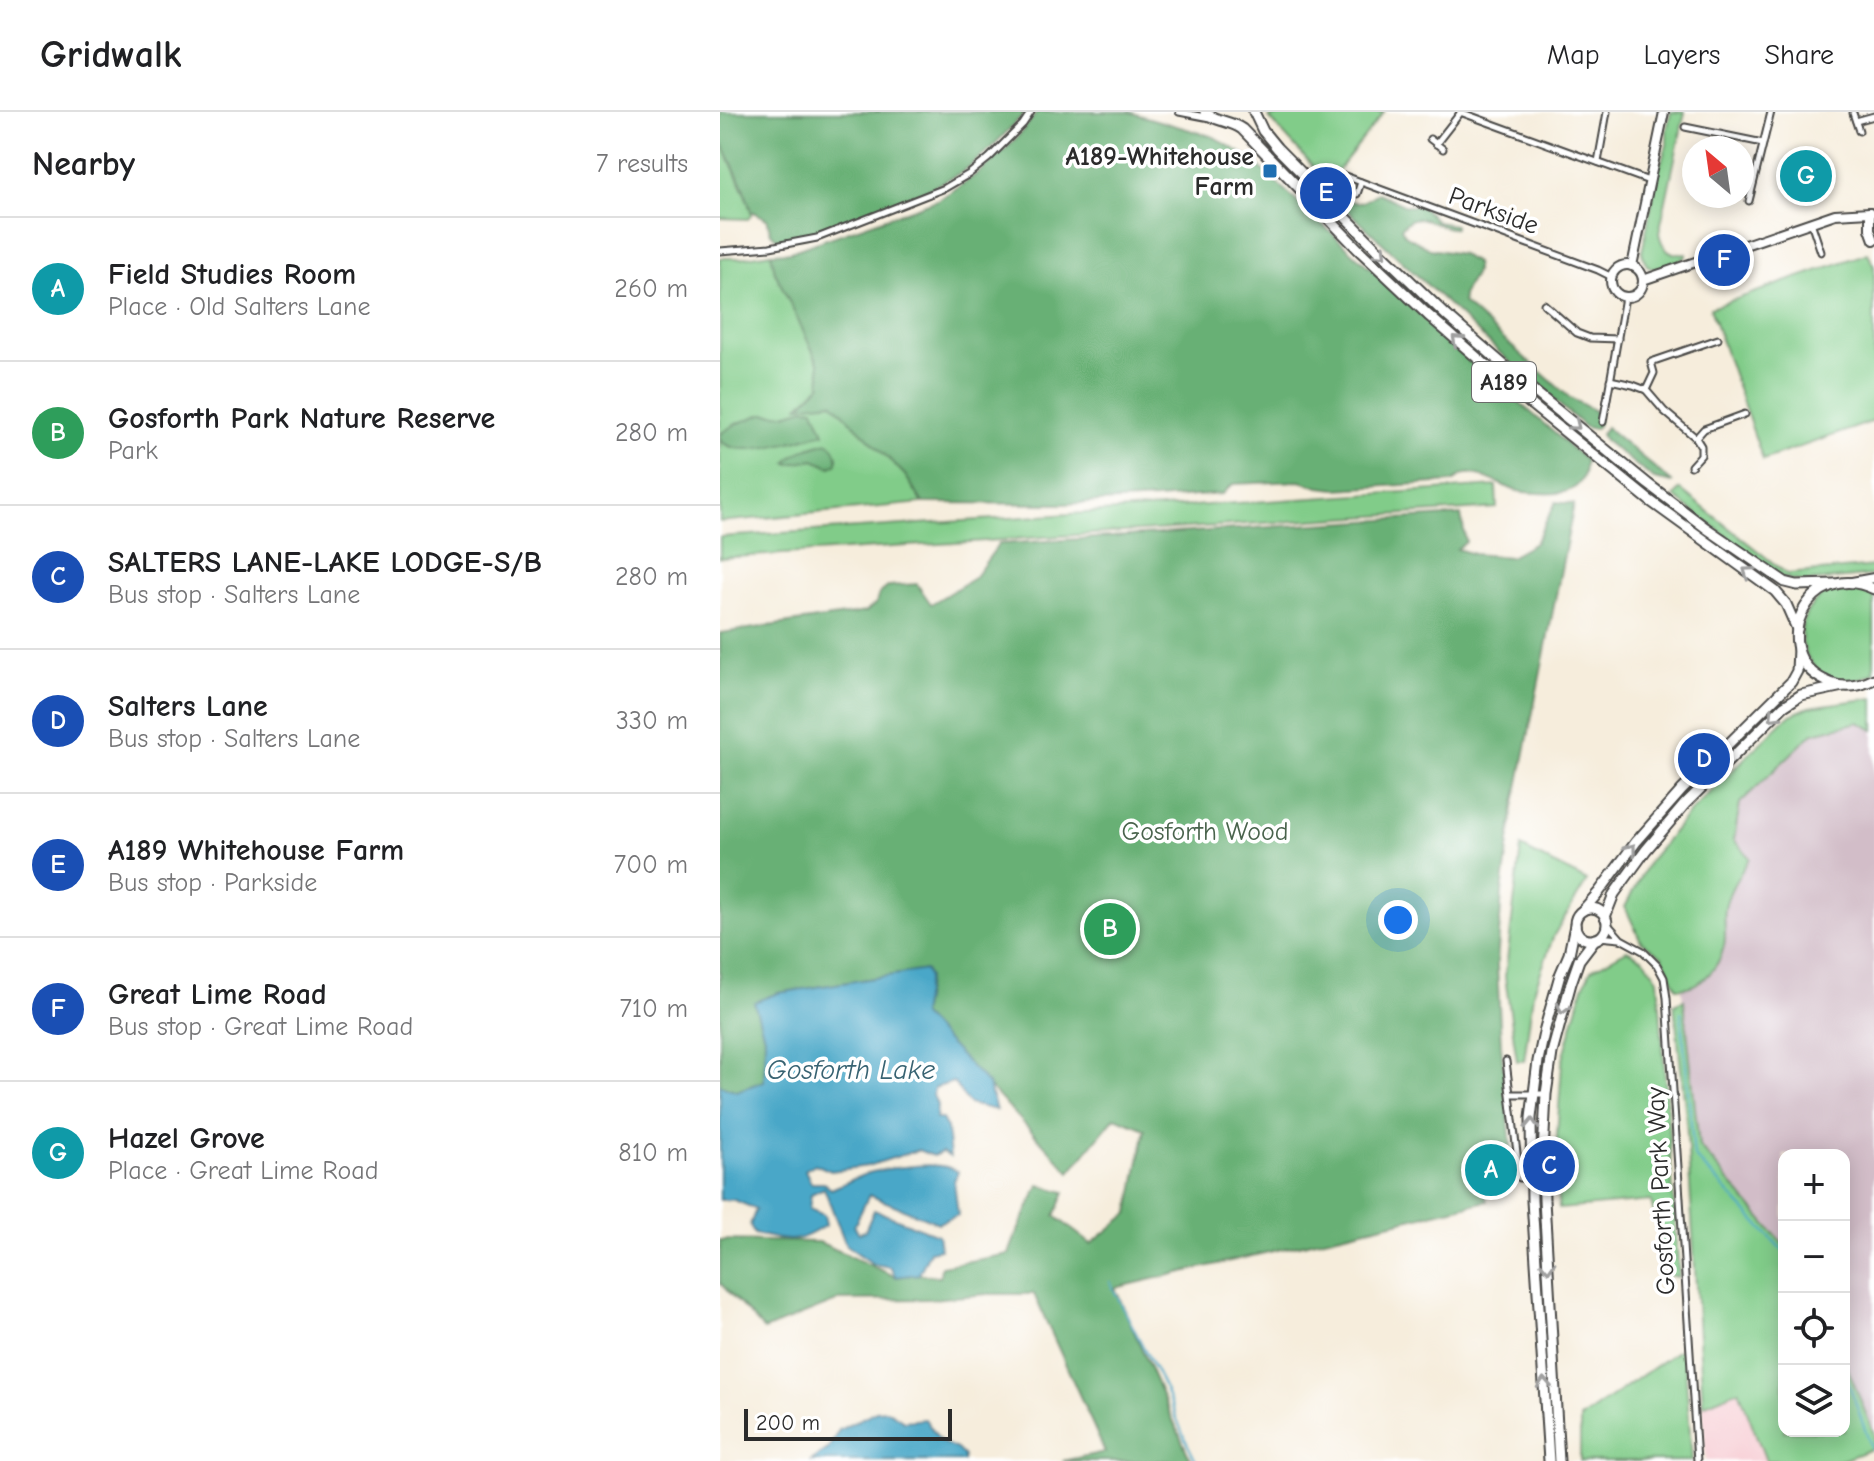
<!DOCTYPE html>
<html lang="en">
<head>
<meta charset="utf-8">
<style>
	:root { --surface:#fff; --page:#f2f2f2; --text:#202124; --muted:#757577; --line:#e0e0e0; --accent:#1f6fb2 }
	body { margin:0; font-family:"Comic Neue",sans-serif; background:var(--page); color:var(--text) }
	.controls { position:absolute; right:24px; bottom:24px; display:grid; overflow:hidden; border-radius:16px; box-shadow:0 4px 20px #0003 }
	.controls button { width:72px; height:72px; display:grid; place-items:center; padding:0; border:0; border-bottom:2px solid var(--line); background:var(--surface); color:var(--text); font:40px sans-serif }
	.compass { position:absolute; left:962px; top:24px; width:72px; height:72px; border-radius:50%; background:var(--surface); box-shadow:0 4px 20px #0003; rotate:331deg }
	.scale { position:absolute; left:24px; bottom:20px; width:208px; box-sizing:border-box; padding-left:8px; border:4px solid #2b2b2b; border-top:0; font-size:22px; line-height:28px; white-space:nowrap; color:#2b2b2b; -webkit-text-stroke:6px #fff; paint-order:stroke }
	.you { position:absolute; left:678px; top:808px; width:28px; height:28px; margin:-20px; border:6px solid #fff; border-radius:50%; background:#1a73e8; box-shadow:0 0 0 12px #1a73e833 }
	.badge { display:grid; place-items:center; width:52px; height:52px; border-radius:50%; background:var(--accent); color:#fff; font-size:26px; font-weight:700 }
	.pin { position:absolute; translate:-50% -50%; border:4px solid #fff; box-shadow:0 2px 8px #0006 }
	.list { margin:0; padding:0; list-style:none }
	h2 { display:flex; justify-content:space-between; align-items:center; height:104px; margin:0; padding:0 32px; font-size:34px }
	h2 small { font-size:26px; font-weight:400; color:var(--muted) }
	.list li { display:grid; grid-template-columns:52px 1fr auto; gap:24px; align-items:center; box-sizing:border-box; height:144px; padding:0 32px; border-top:2px solid var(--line) }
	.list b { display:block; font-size:30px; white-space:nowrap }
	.list p { margin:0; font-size:26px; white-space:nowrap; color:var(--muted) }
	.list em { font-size:26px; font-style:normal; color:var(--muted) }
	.icon { flex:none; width:44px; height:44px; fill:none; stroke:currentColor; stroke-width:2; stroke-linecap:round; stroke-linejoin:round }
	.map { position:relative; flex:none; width:1154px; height:1349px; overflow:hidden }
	header { display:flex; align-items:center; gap:48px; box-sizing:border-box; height:112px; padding:0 40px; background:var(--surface); border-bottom:2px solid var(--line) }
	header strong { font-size:38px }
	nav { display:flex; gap:44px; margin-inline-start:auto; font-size:28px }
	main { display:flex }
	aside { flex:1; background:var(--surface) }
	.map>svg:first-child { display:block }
	.built { fill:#f7cfd5 }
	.industrial { fill:#d2bdc8 }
	.green { fill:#81cc89; stroke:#567c5a; stroke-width:2 }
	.forest { fill:#68b075; stroke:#4a6e50; stroke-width:2 }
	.water { fill:#49a7c8; stroke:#3a697a; stroke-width:2 }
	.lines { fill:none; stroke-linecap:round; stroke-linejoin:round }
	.stream { stroke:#49a7c8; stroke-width:2 }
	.street-casing { stroke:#494846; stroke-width:9 }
	.secondary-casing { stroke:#494846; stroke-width:12 }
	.primary-casing { stroke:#494846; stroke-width:13 }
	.street { stroke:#fff; stroke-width:5 }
	.secondary { stroke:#fff; stroke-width:8 }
	.primary { stroke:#fff; stroke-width:9 }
	.oneway { stroke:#a0a0a0 }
	.poi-dot { fill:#1f6fb2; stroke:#fff; stroke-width:3 }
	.labels { text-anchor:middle; stroke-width:7; stroke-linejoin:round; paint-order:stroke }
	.shield { fill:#fff; stroke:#6b6b6b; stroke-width:2 }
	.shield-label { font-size:24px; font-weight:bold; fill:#2b2b2b }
	.poi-label { font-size:26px; font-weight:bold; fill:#2b2b2b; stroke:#fff; text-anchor:end }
	.street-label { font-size:26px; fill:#2b2b2b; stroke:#fff }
	.park-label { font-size:26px; fill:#49634c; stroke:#fff }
	.water-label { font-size:28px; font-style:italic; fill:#386372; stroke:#fff }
</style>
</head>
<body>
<header>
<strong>Gridwalk</strong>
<nav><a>Map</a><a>Layers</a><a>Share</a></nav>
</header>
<main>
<aside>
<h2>Nearby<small>7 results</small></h2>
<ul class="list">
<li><span class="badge" style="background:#0f9aa8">A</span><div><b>Field Studies Room</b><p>Place · Old Salters Lane</p></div><em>260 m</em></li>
<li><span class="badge" style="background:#2e9e5b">B</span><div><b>Gosforth Park Nature Reserve</b><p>Park</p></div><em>280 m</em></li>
<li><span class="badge" style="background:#1a4fb4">C</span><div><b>SALTERS LANE-LAKE LODGE-S/B</b><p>Bus stop · Salters Lane</p></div><em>280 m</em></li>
<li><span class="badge" style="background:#1a4fb4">D</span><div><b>Salters Lane</b><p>Bus stop · Salters Lane</p></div><em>330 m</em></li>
<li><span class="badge" style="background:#1a4fb4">E</span><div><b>A189 Whitehouse Farm</b><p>Bus stop · Parkside</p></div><em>700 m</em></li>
<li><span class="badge" style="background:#1a4fb4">F</span><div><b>Great Lime Road</b><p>Bus stop · Great Lime Road</p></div><em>710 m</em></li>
<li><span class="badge" style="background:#0f9aa8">G</span><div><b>Hazel Grove</b><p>Place · Great Lime Road</p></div><em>810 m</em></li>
</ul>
</aside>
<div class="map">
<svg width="1154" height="1349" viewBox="0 0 1154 1349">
	<rect width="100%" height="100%" fill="#fff"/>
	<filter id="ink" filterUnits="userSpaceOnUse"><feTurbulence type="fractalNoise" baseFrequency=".0125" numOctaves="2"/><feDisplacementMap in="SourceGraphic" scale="16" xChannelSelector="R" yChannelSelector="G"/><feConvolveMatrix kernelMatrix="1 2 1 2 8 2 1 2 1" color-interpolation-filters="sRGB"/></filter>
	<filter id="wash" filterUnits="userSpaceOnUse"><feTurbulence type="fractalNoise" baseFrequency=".006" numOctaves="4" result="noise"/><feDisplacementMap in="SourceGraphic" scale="32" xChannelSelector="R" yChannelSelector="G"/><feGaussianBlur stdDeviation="1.8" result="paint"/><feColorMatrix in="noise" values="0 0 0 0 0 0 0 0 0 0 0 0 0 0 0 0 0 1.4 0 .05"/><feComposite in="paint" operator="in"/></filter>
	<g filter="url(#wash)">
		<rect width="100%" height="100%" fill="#f6eddc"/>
		<polygon class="built" points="1019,1278 1046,1349 986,1349 983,1293"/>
		<polygon class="industrial" points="1140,610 1154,618 1154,1322 1124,1247 1124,1043 1064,1043 1064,1133 978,1034 962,877 978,872 997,853 1005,832 1005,797 1011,779 1030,747 1014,728 1020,691 1093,621"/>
		<g class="green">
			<polygon points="568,0 664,0 608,71 549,6"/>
			<path d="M951 0H965L939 121C942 136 951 144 966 142V145C958 150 935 162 927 153 924 150 923 144 922 140L938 60 947 33V17Z"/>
			<polygon points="0,26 31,96 31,103 28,107 0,106"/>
			<polygon points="51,141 55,160 99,252 101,273 80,293 112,290 185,363 203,391 0,410 0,146 20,146"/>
			<polygon points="1148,141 1154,155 1154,309 1043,348 990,196"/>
			<polygon points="776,374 777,396 0,446 0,425"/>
			<polygon points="960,377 1067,462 1154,454 1154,463 1085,470 1063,466 954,385"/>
			<path d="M1126 475 1147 479 1154 483V561C1084 597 1047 490 1126 475Z"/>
			<path d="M1154 586V618L1139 610 1093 621 1020 691 1014 728 1030 746C1020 762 1008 778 1005 797 1003 809 1007 822 1004 834 999 856 981 877 957 876L942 844 921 829 905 795 927 752 967 703 1068 604 1089 595Z"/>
			<polygon points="801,735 867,769 834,823 813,882 804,949 797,949 785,865"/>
			<polygon points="907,838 924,847 938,867 959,1165 947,1163 931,1089 839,1097 835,1053 842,951 863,875 871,858"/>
			<polygon points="964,888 979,1034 1064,1133 1064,1319 1124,1319 1124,1247 1154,1322 1154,1336 1120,1349 1046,1349 1019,1278 983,1293 966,1005 954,892"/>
			<polygon points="964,1237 972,1349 860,1349 860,1307 957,1239"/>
		</g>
		<g class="forest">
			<polygon points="0,0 306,0 270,37 244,59 209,77 85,125 57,127 51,121 47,107 31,99 23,75 0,26"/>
			<path d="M317 0H409L494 25 531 47 713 214 865 348C867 381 842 383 817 381 811 380 804 381 798 379 783 376 758 357 743 363 739 364 737 368 733 370L616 377 599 375 580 369 513 372 502 382 437 387 343 392 203 391 185 363 112 290 79 294 101 273 99 252 55 160 51 141 70 140 217 88C256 66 291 37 317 0Z"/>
			<path d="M658 81 686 94H699L708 100 717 110 735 113V116C720 118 707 103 693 107 691 107 682 114 681 116L685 123 710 137 741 142 755 151C759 167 740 175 743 191L850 286 875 299 879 308 878 314 874 317 865 315 781 242 627 98 626 92 629 89C644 93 646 87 658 81Z"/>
			<path d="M85 296 94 297 104 321C80 327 19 349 0 328V322L16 312 42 302H65Z"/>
			<polygon points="886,315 953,371 934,367 884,328 881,322"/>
			<path d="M107 330C115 335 118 341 117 351L111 355 94 348 71 352 67 351C75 339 93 334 107 330Z"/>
			<polygon points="836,390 854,392 793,701 782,780 777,853 781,933 792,1043 758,1050 767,1089 395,1176 471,1349 342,1349 385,1340 314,1182 268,1182 212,1187 119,1188 44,1218 0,1171 0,1128 99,1130 176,1165 199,1162 220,1165 221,1154 289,1142 296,1123 319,1073 345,1080 335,1104 371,1132 409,1101 425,1017 395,1005 350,1060 201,903 208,865 205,858 58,881 35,890 45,928 44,969 17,979 0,973 0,521 146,500 156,491 159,482 169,474 197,472 211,492 254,466 279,432 741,403 746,430 737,437 754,442 790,445 815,431"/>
		</g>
		<g class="water">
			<path d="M205 858 208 865 201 903 268 972 276 998 249 992 233 970 214 976 213 983 217 993 216 1007H222L227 1016 230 1045 222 1040 213 1044 198 1038 148 1054 111 1059 95 1052 85 1058 91 1071H104L111 1077C124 1072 138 1064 152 1060 171 1056 224 1047 238 1060L234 1069 238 1103 218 1111 149 1083 134 1114 139 1121 145 1119 154 1098 218 1123 220 1137 210 1139 199 1162 176 1165 170 1155 153 1152 126 1133 104 1076 91 1082 89 1097 104 1103 106 1113C74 1134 71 1129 34 1122L30 1113 36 1097 14 1088H0V973L17 979 44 969 45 928 34 890 58 881Z"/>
			<polygon points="167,1298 184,1309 205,1307 221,1330 237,1337 244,1344 243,1349 91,1349 108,1337 119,1318 156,1299"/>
		</g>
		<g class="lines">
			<g class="stream">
				<polyline points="961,900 974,1044 1064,1140"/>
				<polyline points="390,1170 445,1277 465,1327 476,1349"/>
				<polyline points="1124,1259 1147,1323 1151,1337"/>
			</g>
		</g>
	</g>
	<g filter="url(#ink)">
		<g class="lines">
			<g class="street-casing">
				<g id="street">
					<polyline points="459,0 490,6"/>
					<polyline points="740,0 929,69"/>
					<polyline points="1133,1 1139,19"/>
					<polyline points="1136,9 1154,4"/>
					<polyline points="965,15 1043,31"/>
					<polyline points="710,27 723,37"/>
					<polyline points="716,32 741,0"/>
					<polyline points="878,50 887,0"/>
					<polyline points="625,64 878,158 892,165"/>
					<polyline points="637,82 641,70"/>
					<polyline points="1029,89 1051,0"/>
					<polyline points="1091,110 1101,140"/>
					<polyline points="0,139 50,135 97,126 225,76 249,62 269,46 303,12 311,0"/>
					<polyline points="824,192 857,221 870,226 898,227"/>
					<polyline points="890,268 913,273 926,278 934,261 931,250 998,227"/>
					<polyline points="926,278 944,299 976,326 981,334 981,343 971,354"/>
					<polyline points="883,310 905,185"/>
					<polyline points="976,326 984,317 1025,302"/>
					<polyline points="886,810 901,827 923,839 937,853 944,866 947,886 977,1349"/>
					<polyline points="879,825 900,827"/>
					<polyline points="786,949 800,1066"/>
					<polyline points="791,982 826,982"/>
				</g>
			</g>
			<g class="secondary-casing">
				<g id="secondary">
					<polyline points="1150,100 1150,117 1154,128"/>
					<circle cx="907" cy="169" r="16"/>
					<polyline points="912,154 944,0"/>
					<polyline points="923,168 1115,102 1150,100"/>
					<polyline points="1132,470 1154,466"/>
				</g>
			</g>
			<g class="primary-casing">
				<g id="primary">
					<path d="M485 0C495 10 510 8 522 17L639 138 708 203 807 289 929 388 1055 479 1066 492 1077 517"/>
					<polyline points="534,0 543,19 557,36 658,138 727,204 815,280 928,372 986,416 1065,470 1077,473 1115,472"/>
					<path d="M1154 477C1089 445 1044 540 1106 569 1122 577 1139 575 1154 567"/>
					<circle cx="871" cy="812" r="16"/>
					<polyline points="863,798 879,780 916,730 962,678 1071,570 1077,559 1078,536"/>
					<polyline points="885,805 894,782 926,738 965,692 1064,594 1081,583 1123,574"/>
					<polyline points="829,1349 812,1089 811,1006 818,949 825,916 840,863 849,842 855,813"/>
					<polyline points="839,1349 824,1088 823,1042 826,982 832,941 851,871 859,848 875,827"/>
				</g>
			</g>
			<use href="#street" class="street"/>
			<use href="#secondary" class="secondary"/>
			<use href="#primary" class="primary"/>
		</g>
		<defs><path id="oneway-chevron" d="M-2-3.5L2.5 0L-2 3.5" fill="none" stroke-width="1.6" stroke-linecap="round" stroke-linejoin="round" transform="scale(2)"/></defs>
		<g class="oneway">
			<use href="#oneway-chevron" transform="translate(661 141) rotate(44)"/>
			<use href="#oneway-chevron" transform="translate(737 228) rotate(-138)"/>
			<use href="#oneway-chevron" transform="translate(855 313) rotate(39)"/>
			<use href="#oneway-chevron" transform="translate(1028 460) rotate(-145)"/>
			<use href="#oneway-chevron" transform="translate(1054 604) rotate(135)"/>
			<use href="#oneway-chevron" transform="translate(911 737) rotate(-53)"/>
			<use href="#oneway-chevron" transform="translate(843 897) rotate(106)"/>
			<use href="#oneway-chevron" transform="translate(812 1012) rotate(-88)"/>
			<use href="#oneway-chevron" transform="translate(828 1155) rotate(87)"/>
			<use href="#oneway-chevron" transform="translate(824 1271) rotate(-94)"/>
		</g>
	</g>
	<rect class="poi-dot" x="542" y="51" width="16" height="16" rx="4"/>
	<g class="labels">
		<rect class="shield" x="752" y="250" width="64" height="40" rx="6"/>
		<g class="shield-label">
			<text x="784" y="278">A189</text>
		</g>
		<g class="poi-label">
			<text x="534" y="53">A189-Whitehouse<tspan x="534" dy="30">Farm</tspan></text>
		</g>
		<g class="street-label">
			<text transform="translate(774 98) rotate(20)" y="9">Parkside</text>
			<text transform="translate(940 1079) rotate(-93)" y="9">Gosforth Park Way</text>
		</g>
		<g class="park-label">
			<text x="485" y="728">Gosforth Wood</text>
		</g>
		<g class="water-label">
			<text x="131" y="967">Gosforth Lake</text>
		</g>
	</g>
</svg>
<div class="controls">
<button>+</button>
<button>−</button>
<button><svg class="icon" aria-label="locate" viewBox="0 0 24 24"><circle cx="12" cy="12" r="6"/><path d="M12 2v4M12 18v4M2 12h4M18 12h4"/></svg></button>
<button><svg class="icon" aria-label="layers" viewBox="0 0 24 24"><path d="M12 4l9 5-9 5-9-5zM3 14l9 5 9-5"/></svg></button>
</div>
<svg class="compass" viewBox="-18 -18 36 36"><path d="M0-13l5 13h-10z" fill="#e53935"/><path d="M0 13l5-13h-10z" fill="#757577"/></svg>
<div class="scale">200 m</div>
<div class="you"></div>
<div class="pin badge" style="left:771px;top:1058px;background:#0f9aa8">A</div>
<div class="pin badge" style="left:390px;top:817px;background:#2e9e5b">B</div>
<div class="pin badge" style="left:829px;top:1054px;background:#1a4fb4">C</div>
<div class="pin badge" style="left:984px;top:647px;background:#1a4fb4">D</div>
<div class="pin badge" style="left:606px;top:81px;background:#1a4fb4">E</div>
<div class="pin badge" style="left:1004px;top:148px;background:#1a4fb4">F</div>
<div class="pin badge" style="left:1086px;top:64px;background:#0f9aa8">G</div>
</div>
</main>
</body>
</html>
